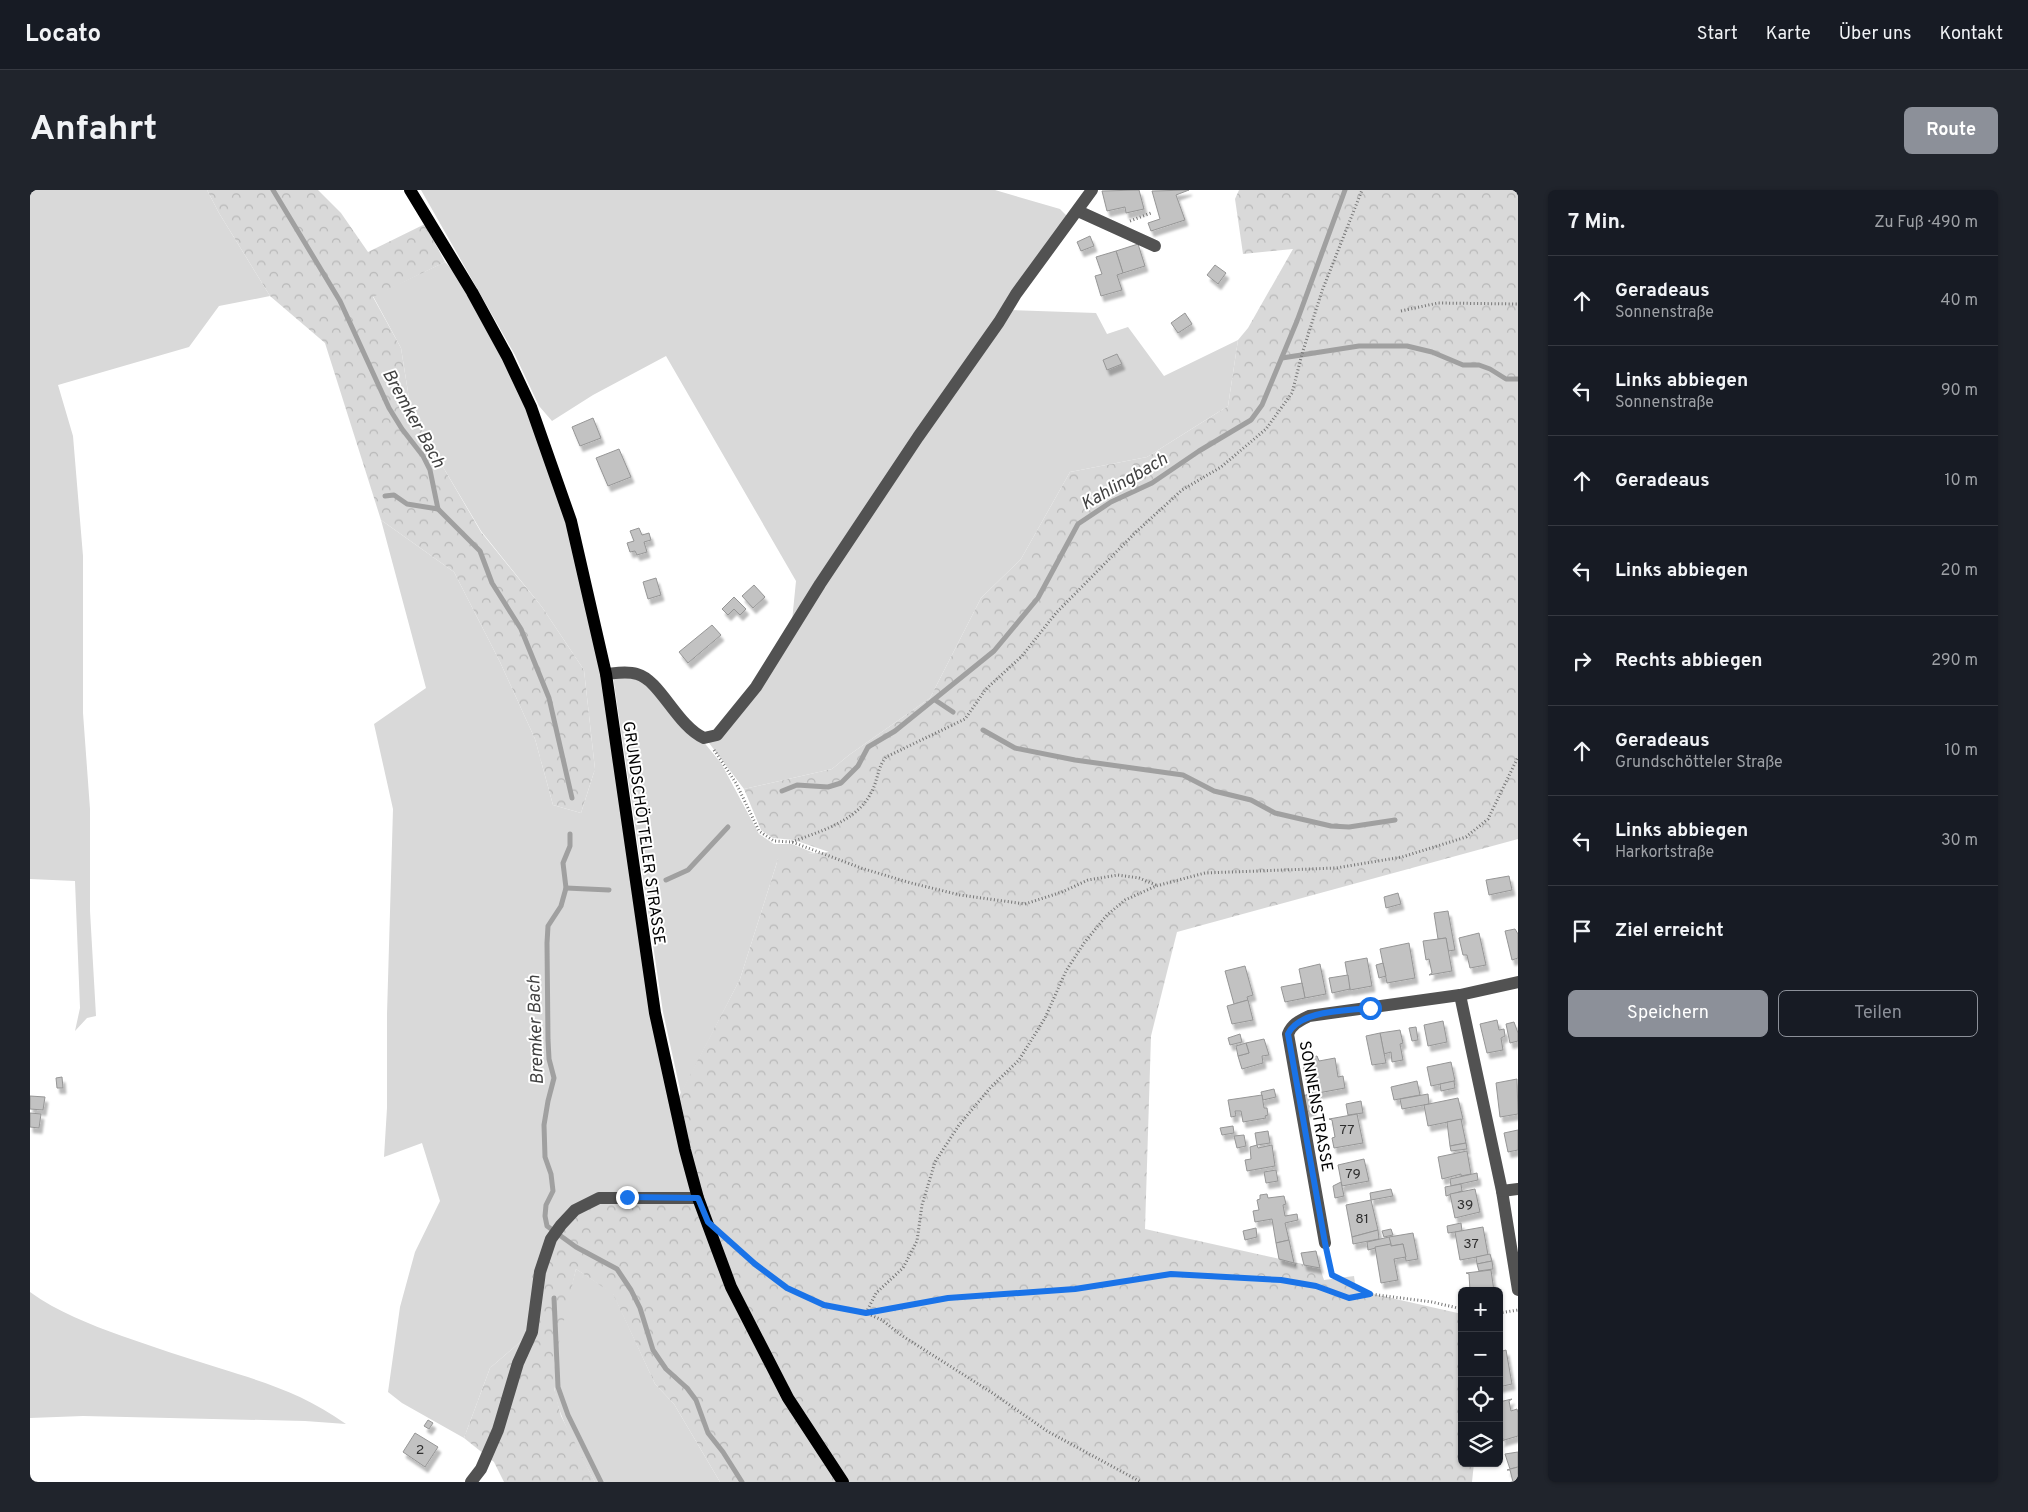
<!DOCTYPE html>
<html lang="de">
<head>
<meta charset="utf-8">
<style>
	:root { --surface:#171b24; --page:#20242c; --text:#f1f3f6; --muted:#9ea1a6; --line:#363941; --accent:#8c9099 }
	body { margin:0; font-family:Overpass,sans-serif; background:var(--page); color:var(--text) }
	.controls { position:absolute; right:15px; bottom:15px; display:grid; overflow:hidden; border-radius:8px; box-shadow:0 1px 4px #0004 }
	.controls button { width:45px; height:45px; display:grid; place-items:center; padding:0; border:0; border-bottom:1px solid var(--line); background:var(--surface); color:var(--text); font:25px sans-serif }
	.stop { position:absolute; width:15px; height:15px; margin:-11px; border:4px solid #1a73e8; border-radius:50%; background:#fff }
	.stop.end { background:#1a73e8; border-color:#fff; box-shadow:0 1px 5px #0008 }
	.list { margin:0; padding:0; list-style:none }
	h2 { display:flex; justify-content:space-between; align-items:center; height:65px; margin:0; padding:0 20px; font-size:21px }
	h2 small { font-size:16px; font-weight:400; color:var(--muted) }
	.list li { display:grid; grid-template-columns:32px 1fr auto; gap:15px; align-items:center; box-sizing:border-box; height:90px; padding:0 20px; border-top:1px solid var(--line) }
	.list b { display:block; font-size:19px; white-space:nowrap }
	.list p { margin:0; font-size:16px; white-space:nowrap; color:var(--muted) }
	.list em { font-size:16px; font-style:normal; color:var(--muted) }
	.actions { display:flex; gap:10px; padding:15px 20px }
	.actions a { flex:1; padding:11px 0; border:1px solid var(--accent); border-radius:8px; text-align:center; font-size:18px; color:var(--accent) }
	.actions .main { background:var(--accent); color:#fff }
	.icon { flex:none; width:28px; height:28px; fill:none; stroke:currentColor; stroke-width:2; stroke-linecap:round; stroke-linejoin:round }
	.map { position:relative; flex:none; width:1488px; height:1292px; overflow:hidden; border-radius:8px }
	header { display:flex; align-items:center; gap:30px; box-sizing:border-box; height:70px; padding:0 25px; background:var(--surface); border-bottom:1px solid var(--line) }
	header strong { font-size:24px }
	nav { display:flex; gap:28px; margin-inline-start:auto; font-size:18px }
	.intro { display:flex; align-items:center; justify-content:space-between; box-sizing:border-box; height:120px; padding:0 30px }
	h1 { margin:0; font-size:35px }
	.button { padding:12px 22px; border-radius:8px; background:var(--accent); color:#fff; font-size:18px; font-weight:700 }
	main { display:flex; gap:30px; padding:0 30px }
	aside { flex:1; background:var(--surface); border-radius:8px; box-shadow:0 1px 4px #0004 }
	.map>svg:first-child { display:block }
	.green { fill:#d9d9d9 }
	.forest { fill:url(#forest-crowns) }
	.lines { fill:none; stroke-linecap:round; stroke-linejoin:round }
	.stream { stroke:#a0a0a0; stroke-width:5 }
	.building { fill:#c2c2c2; stroke:#969696; filter:url(#shadow) }
	.path { stroke:#747474; stroke-width:3; stroke-dasharray:1 2.5; stroke-linecap:butt }
	.minor { stroke:#525252; stroke-width:12 }
	.major { stroke:#000; stroke-width:12 }
	.route { stroke:#1a73e8; stroke-width:6 }
	.labels { text-anchor:middle; stroke-width:4; stroke-linejoin:round; paint-order:stroke }
	.number-label { font-size:14px; fill:#303030 }
	.street-label { font-size:16px; fill:#000; stroke:#fff }
	.water-label { font-size:18px; font-style:italic; fill:#414141; stroke:#fff }
</style>
</head>
<body>
<header>
<strong>Locato</strong>
<nav><a>Start</a><a>Karte</a><a>Über uns</a><a>Kontakt</a></nav>
</header>
<div class="intro"><h1>Anfahrt</h1><a class="button">Route</a></div>
<main>
<div class="map">
<svg width="1488" height="1292" viewBox="0 0 1488 1292">
	<defs>
		<pattern id="forest-crowns" width="20" height="18" patternUnits="userSpaceOnUse" patternTransform="scale(1.25)"><rect width="20" height="18" fill="#d9d9d9"/><path d="M2 6a3 3 0 1 1 6 0M12 15a3 3 0 1 1 6 0" fill="none" stroke="#b8b8b8"/></pattern>
		<filter id="shadow"><feDropShadow dx="3" dy="5.5" stdDeviation="1" flood-color="#0004"/></filter>
	</defs>
	<rect width="100%" height="100%" fill="#fff"/>
	<g class="green">
		<polygon points="0,0 177,0 189,23 240,106 189,116 159,157 28,195 43,246 53,366 53,523 60,619 60,721 66,826 57,828 45,841 50,818 45,691 0,689"/>
		<polygon points="391,0 965,0 1030,19 1037,26 762,431 766,391 636,166 563,205 522,231 509,216 485,165"/>
		<polygon points="415,72 442,102 477,166 541,331 576,484 625,823 668,1008 569,1008 502,1142 460,1178 434,1248 372,1213 358,1202 370,1117 385,1062 410,1011 392,953 354,967 357,918 357,824 363,619 344,534 396,498 351,330 424,382 470,472 505,549 523,615 551,623 565,579 554,480 512,417 451,341 413,277 381,221 371,158 343,106"/>
		<polygon points="980,120 1066,123 1077,144 1098,137 1134,186 1208,150 1198,216 1117,267 1040,282 991,369 951,408 900,508 819,565 802,579 714,599 676,549 687,546"/>
		<polygon points="607,486 672,550 691,573 729,644 744,654 762,654 784,663 748,669 710,789 651,904 633,822 583,487"/>
		<path d="M546 1079 583 1103 625 1194 644 1214 690 1292H565C551 1264 527 1228 524 1196 521 1164 538 1112 546 1079Z"/>
		<path d="M0 1102C28 1122 59 1134 92 1146 124 1157 156 1168 189 1178 237 1193 274 1204 316 1234L275 1231 53 1226 0 1228Z"/>
	</g>
	<g class="forest">
		<polygon points="177,0 288,0 311,23 338,62 395,34 415,72 343,107 371,158 381,221 413,277 451,342 512,417 554,480 565,579 551,623 523,615 505,549 470,472 424,382 351,330 295,153 240,106 189,23"/>
		<polygon points="1209,0 1488,0 1488,649 1147,742 1121,846 1115,1039 1290,1078 1294,1090 1324,1086 1326,1100 1432,1124 1432,1273 1444,1273 1442,1292 690,1292 644,1214 625,1194 583,1104 546,1079 524,1174 524,1198 531,1226 565,1292 474,1292 464,1272 434,1248 460,1178 502,1142 501,1088 521,1049 531,1035 569,1008 668,1008 645,914 710,789 749,666 799,662 764,650 743,648 731,640 714,599 802,579 819,565 900,508 951,408 991,369 1040,282 1117,267 1198,216 1208,150 1218,138 1263,59 1213,64 1205,9"/>
	</g>
	<g class="lines">
		<g class="stream">
			<polyline points="243,0 310,111 359,218 372,239 393,266 400,280 408,319 450,361 462,393 491,439 519,508 542,608"/>
			<polyline points="1252,168 1329,156 1377,156 1402,162 1433,175 1449,175 1460,179 1476,189 1488,189"/>
			<polyline points="355,306 364,305 377,314 408,319"/>
			<polyline points="905,510 923,522"/>
			<polyline points="953,540 985,558 1045,570 1153,585 1184,601 1221,610 1245,623 1301,636 1319,637 1365,630"/>
			<polyline points="752,601 767,595 798,597 811,593 828,576 838,557 865,541 964,461 1008,408 1048,334 1081,312 1122,293 1169,261 1221,230 1232,215 1267,131 1315,0"/>
			<polyline points="540,644 540,656 533,673 536,698 531,716 518,736 517,753 518,850 519,869 524,888 518,911 514,935 515,967 521,984 523,1001 516,1015 515,1026 517,1036 546,1057 587,1079 601,1100 610,1118 623,1160 636,1179 657,1198 666,1210 678,1243 693,1262 712,1292"/>
			<polyline points="636,690 658,680 698,637"/>
			<polyline points="536,698 579,700"/>
			<polyline points="524,1108 528,1197 538,1225 571,1292"/>
		</g>
	</g>
	<g class="building">
		<polygon points="1109,0 1114,19 1096,23 1095,17 1077,21 1072,1"/>
		<polygon points="1159,0 1146,5 1155,30 1121,41 1118,33 1130,29 1122,1"/>
		<polygon points="1060,46 1064,56 1051,61 1047,52"/>
		<polygon points="1108,54 1115,76 1093,83 1086,61"/>
		<polygon points="1086,61 1093,83 1087,85 1092,100 1071,106 1065,86 1072,84 1066,67"/>
		<polygon points="1185,75 1196,83 1188,94 1177,85"/>
		<polygon points="1155,123 1162,134 1148,143 1141,133"/>
		<polygon points="1087,164 1092,174 1077,180 1073,170"/>
		<polygon points="563,228 571,248 550,256 542,237"/>
		<polygon points="589,259 601,287 578,296 566,268"/>
		<polygon points="609,338 612,345 619,343 621,350 614,352 617,362 607,365 605,361 600,362 597,353 604,351 600,341"/>
		<polygon points="626,388 631,405 618,409 613,392"/>
		<polygon points="724,395 735,407 723,418 712,406"/>
		<polygon points="704,407 716,419 710,425 704,419 698,425 692,419"/>
		<polygon points="682,435 691,445 658,473 649,462"/>
		<polygon points="1479,686 1482,700 1459,705 1456,690"/>
		<polygon points="1368,703 1371,714 1356,718 1354,707"/>
		<polygon points="1418,721 1425,760 1418,761 1416,748 1408,749 1404,723"/>
		<polygon points="1485,739 1488,744 1488,768 1482,770 1475,741"/>
		<polygon points="1449,743 1456,775 1440,778 1437,765 1433,765 1429,748"/>
		<polygon points="1416,748 1422,781 1399,785 1402,783 1399,769 1396,770 1393,751"/>
		<polygon points="1379,753 1385,788 1357,793 1350,759"/>
		<polygon points="1337,768 1342,796 1320,800 1315,772"/>
		<polygon points="1353,773 1356,786 1349,788 1346,775"/>
		<polygon points="1290,774 1296,804 1275,808 1269,779"/>
		<polygon points="1215,776 1223,805 1217,807 1218,810 1204,814 1195,781"/>
		<polygon points="1318,785 1320,799 1302,803 1299,788"/>
		<polygon points="1272,793 1275,808 1255,812 1251,797"/>
		<polygon points="1218,810 1223,830 1202,834 1197,816"/>
		<polygon points="1467,830 1469,840 1474,839 1475,846 1471,848 1473,860 1457,863 1450,834"/>
		<polygon points="1413,831 1417,852 1398,856 1394,835"/>
		<polygon points="1484,832 1488,843 1488,851 1480,853 1476,834"/>
		<polygon points="1386,837 1388,850 1382,851 1379,838"/>
		<polygon points="1370,840 1373,853 1370,854 1373,870 1362,872 1361,862 1354,864 1350,843"/>
		<polygon points="1350,843 1356,873 1342,875 1336,846"/>
		<polygon points="1210,844 1212,852 1200,855 1198,848"/>
		<polygon points="1234,849 1239,865 1232,866 1233,873 1212,879 1208,866 1219,863 1216,853"/>
		<polygon points="1216,853 1219,863 1208,866 1206,856"/>
		<polygon points="1287,866 1289,871 1305,868 1308,887 1313,886 1315,898 1283,904 1280,892 1277,893 1273,875 1276,874 1275,869"/>
		<polygon points="1421,872 1425,891 1401,896 1397,877"/>
		<polygon points="32,887 33,898 27,898 26,888"/>
		<polygon points="1487,889 1488,924 1470,927 1466,893"/>
		<polygon points="1387,891 1390,905 1364,910 1361,897"/>
		<polygon points="1424,891 1425,898 1411,901 1410,894"/>
		<polygon points="1244,899 1246,907 1233,910 1231,902"/>
		<polygon points="1280,904 1283,920 1275,922 1272,906"/>
		<polygon points="1398,904 1399,914 1372,919 1370,909"/>
		<polygon points="1232,905 1234,918 1237,918 1238,925 1235,926 1236,928 1213,932 1211,921 1205,921 1206,926 1201,927 1198,910"/>
		<polygon points="0,906 15,907 13,920 0,919"/>
		<polygon points="1428,908 1433,929 1398,936 1394,915"/>
		<polygon points="1331,911 1333,923 1318,925 1316,914"/>
		<polygon points="0,923 11,924 9,938 0,937"/>
		<polygon points="1327,924 1333,953 1304,958 1302,948 1305,947 1302,930 1299,929"/>
		<polygon points="1431,929 1436,953 1420,956 1417,932"/>
		<polygon points="1203,936 1204,943 1192,945 1190,938"/>
		<polygon points="1488,940 1488,960 1478,962 1474,943"/>
		<polygon points="1238,941 1240,953 1227,955 1225,943"/>
		<polygon points="1214,945 1216,956 1207,958 1204,946"/>
		<polygon points="1436,953 1437,959 1421,961 1420,956"/>
		<polygon points="1227,955 1228,958 1242,955 1245,976 1217,981 1215,970 1221,969 1220,957"/>
		<polygon points="1437,961 1441,984 1431,986 1431,984 1412,989 1408,967"/>
		<polygon points="1334,969 1339,991 1312,996 1308,975"/>
		<polygon points="1246,980 1248,991 1236,993 1234,982"/>
		<polygon points="1447,983 1448,990 1421,996 1420,989"/>
		<polygon points="1311,992 1314,1006 1305,1008 1303,996"/>
		<polygon points="1431,994 1432,1001 1416,1006 1415,997"/>
		<polygon points="1361,999 1363,1006 1341,1010 1340,1003"/>
		<polygon points="1445,999 1450,1022 1425,1028 1420,1004"/>
		<polygon points="1237,1004 1238,1008 1254,1006 1256,1014 1253,1015 1255,1026 1267,1024 1268,1030 1255,1033 1259,1050 1246,1053 1242,1029 1225,1032 1223,1021 1229,1020 1227,1010 1230,1009 1230,1005"/>
		<polygon points="1341,1010 1348,1040 1322,1047 1316,1015"/>
		<polygon points="1431,1033 1432,1041 1418,1043 1417,1036"/>
		<polygon points="1453,1037 1458,1065 1430,1070 1425,1042"/>
		<polygon points="1226,1038 1227,1047 1215,1050 1213,1041"/>
		<polygon points="1361,1039 1363,1045 1354,1047 1352,1041"/>
		<polygon points="1348,1040 1349,1049 1323,1054 1322,1047"/>
		<polygon points="1383,1043 1388,1069 1376,1071 1373,1054 1361,1056 1359,1047"/>
		<polygon points="1359,1047 1361,1054 1338,1060 1337,1052"/>
		<polygon points="1259,1050 1264,1073 1249,1069 1246,1053"/>
		<polygon points="1361,1054 1361,1056 1373,1054 1376,1067 1364,1069 1368,1090 1351,1093 1345,1057"/>
		<polygon points="1286,1061 1290,1078 1274,1075 1271,1063"/>
		<polygon points="1460,1064 1462,1071 1447,1074 1446,1067"/>
		<polygon points="1462,1071 1463,1079 1449,1081 1447,1074"/>
		<polygon points="1461,1080 1464,1101 1440,1101 1439,1084 1436,1083"/>
		<polygon points="1476,1160 1482,1194 1469,1197 1469,1162"/>
		<polygon points="1482,1209 1479,1211 1481,1221 1487,1219 1488,1223 1488,1246 1471,1251 1473,1249 1469,1240 1469,1212"/>
		<polygon points="398,1230 403,1233 399,1239 394,1236"/>
		<polygon points="385,1243 408,1257 395,1277 373,1262"/>
		<polygon points="1488,1262 1488,1277 1480,1279 1475,1264"/>
		<polygon points="1488,1277 1488,1292 1483,1292 1480,1280 1477,1280"/>
	</g>
	<g class="lines">
		<g class="path">
			<polyline points="1100,31 1121,23"/>
			<polyline points="1371,121 1408,113 1488,114"/>
			<polyline points="684,560 706,593 729,641 744,651 762,652 831,678 881,693 930,705 995,714 1032,702 1058,690 1088,685 1109,688 1126,695"/>
			<path d="M762 652C790 641 826 632 841 603 848 591 847 578 856 567L935 529 956 499 992 466 1026 423 1106 342 1152 300 1191 277 1236 239 1262 203 1272 164 1292 101 1332 0"/>
			<polyline points="701,1053 725,1075 757,1098 794,1115 836,1123 852,1130 871,1145 964,1204 1017,1241 1111,1292"/>
			<polyline points="1298,1066 1302,1085 1340,1104"/>
			<polyline points="837,1122 918,1108 1045,1099 1141,1084 1251,1090 1286,1096 1319,1108 1340,1104 1402,1112 1432,1119"/>
			<polyline points="836,1123 846,1103 873,1078 887,1051 892,1015 905,972 929,935 961,897 989,870 1015,828 1036,781 1054,753 1077,725 1095,710 1126,696 1175,683 1306,678 1372,667 1436,647 1458,629 1488,567"/>
			<polyline points="1469,1123 1488,1120"/>
		</g>
		<g class="minor">
			<polyline points="1048,21 1125,56"/>
			<path d="M576 484C587 483 597 481 607 484 630 490 647 536 674 548L687 545 726 497 790 394 888 247 969 132 986 104 1062 0"/>
			<polyline points="1430,805 1472,1001 1488,1100"/>
			<polyline points="1472,1001 1488,999"/>
			<path d="M1295 1053 1258 844C1262 834 1269 831 1279 826L1430 805 1488 792"/>
			<polyline points="441,1292 451,1279 468,1240 488,1173 502,1142 510,1082 521,1049 531,1035 545,1020 569,1008 668,1008"/>
		</g>
		<polyline class="major" points="380,0 442,102 477,166 501,217 541,331 576,484 625,823 655,960 668,1008 701,1097 758,1208 813,1292"/>
	</g>
	<g class="lines">
		<path class="route" d="M597 1007 668 1008 678 1032 725 1074 757 1098 794 1115 836 1123 918 1108 1045 1099 1141 1084 1251 1090 1286 1096 1319 1108 1340 1104 1302 1085 1295 1053 1258 844C1269 820 1316 821 1340 818"/>
	</g>
	<g class="labels">
		<g class="number-label">
			<text x="1317" y="944">77</text>
			<text x="1323" y="988">79</text>
			<text x="1435" y="1019">39</text>
			<text x="1332" y="1033">81</text>
			<text x="1441" y="1058">37</text>
			<text x="390" y="1264">2</text>
		</g>
		<g class="street-label">
			<text transform="translate(615 643) rotate(82)" y="6">GRUNDSCHÖTTELER STRASSE</text>
			<text transform="translate(1287 916) rotate(80)" y="6">SONNENSTRASSE</text>
		</g>
		<g class="water-label">
			<text transform="translate(384 228) rotate(61)" y="6">Bremker Bach</text>
			<text transform="translate(1094 291) rotate(-30)" y="6">Kahlingbach</text>
			<text transform="translate(505 840) rotate(-92)" y="6">Bremker Bach</text>
		</g>
	</g>
</svg>
<div class="controls">
<button>+</button>
<button>−</button>
<button><svg class="icon" aria-label="locate" viewBox="0 0 24 24"><circle cx="12" cy="12" r="6"/><path d="M12 2v4M12 18v4M2 12h4M18 12h4"/></svg></button>
<button><svg class="icon" aria-label="layers" viewBox="0 0 24 24"><path d="M12 4l9 5-9 5-9-5zM3 14l9 5 9-5"/></svg></button>
</div>
<div class="stop" style="left:1340px;top:818px"></div>
<div class="stop end" style="left:597px;top:1007px"></div>
</div>
<aside>
<h2>7 Min.<small>Zu Fuß · 490 m</small></h2>
<ul class="list">
<li><svg class="icon" aria-label="ahead" viewBox="0 0 24 24"><path d="M12 20V5M6 11l6-6 6 6"/></svg><div><b>Geradeaus</b><p>Sonnenstraße</p></div><em>40 m</em></li>
<li><svg class="icon" aria-label="left" viewBox="0 0 24 24"><path d="M17 20v-9H6M10 6l-5 5 5 5"/></svg><div><b>Links abbiegen</b><p>Sonnenstraße</p></div><em>90 m</em></li>
<li><svg class="icon" aria-label="ahead" viewBox="0 0 24 24"><path d="M12 20V5M6 11l6-6 6 6"/></svg><div><b>Geradeaus</b></div><em>10 m</em></li>
<li><svg class="icon" aria-label="left" viewBox="0 0 24 24"><path d="M17 20v-9H6M10 6l-5 5 5 5"/></svg><div><b>Links abbiegen</b></div><em>20 m</em></li>
<li><svg class="icon" aria-label="right" viewBox="0 0 24 24"><path d="M7 20v-9h11M14 6l5 5-5 5"/></svg><div><b>Rechts abbiegen</b></div><em>290 m</em></li>
<li><svg class="icon" aria-label="ahead" viewBox="0 0 24 24"><path d="M12 20V5M6 11l6-6 6 6"/></svg><div><b>Geradeaus</b><p>Grundschötteler Straße</p></div><em>10 m</em></li>
<li><svg class="icon" aria-label="left" viewBox="0 0 24 24"><path d="M17 20v-9H6M10 6l-5 5 5 5"/></svg><div><b>Links abbiegen</b><p>Harkortstraße</p></div><em>30 m</em></li>
<li><svg class="icon" aria-label="arrive" viewBox="0 0 24 24"><path d="M6 21V4h12l-3 4 3 4H6"/></svg><div><b>Ziel erreicht</b></div></li>
</ul>
<div class="actions"><a class="main">Speichern</a><a>Teilen</a></div>
</aside>
</main>
</body>
</html>
